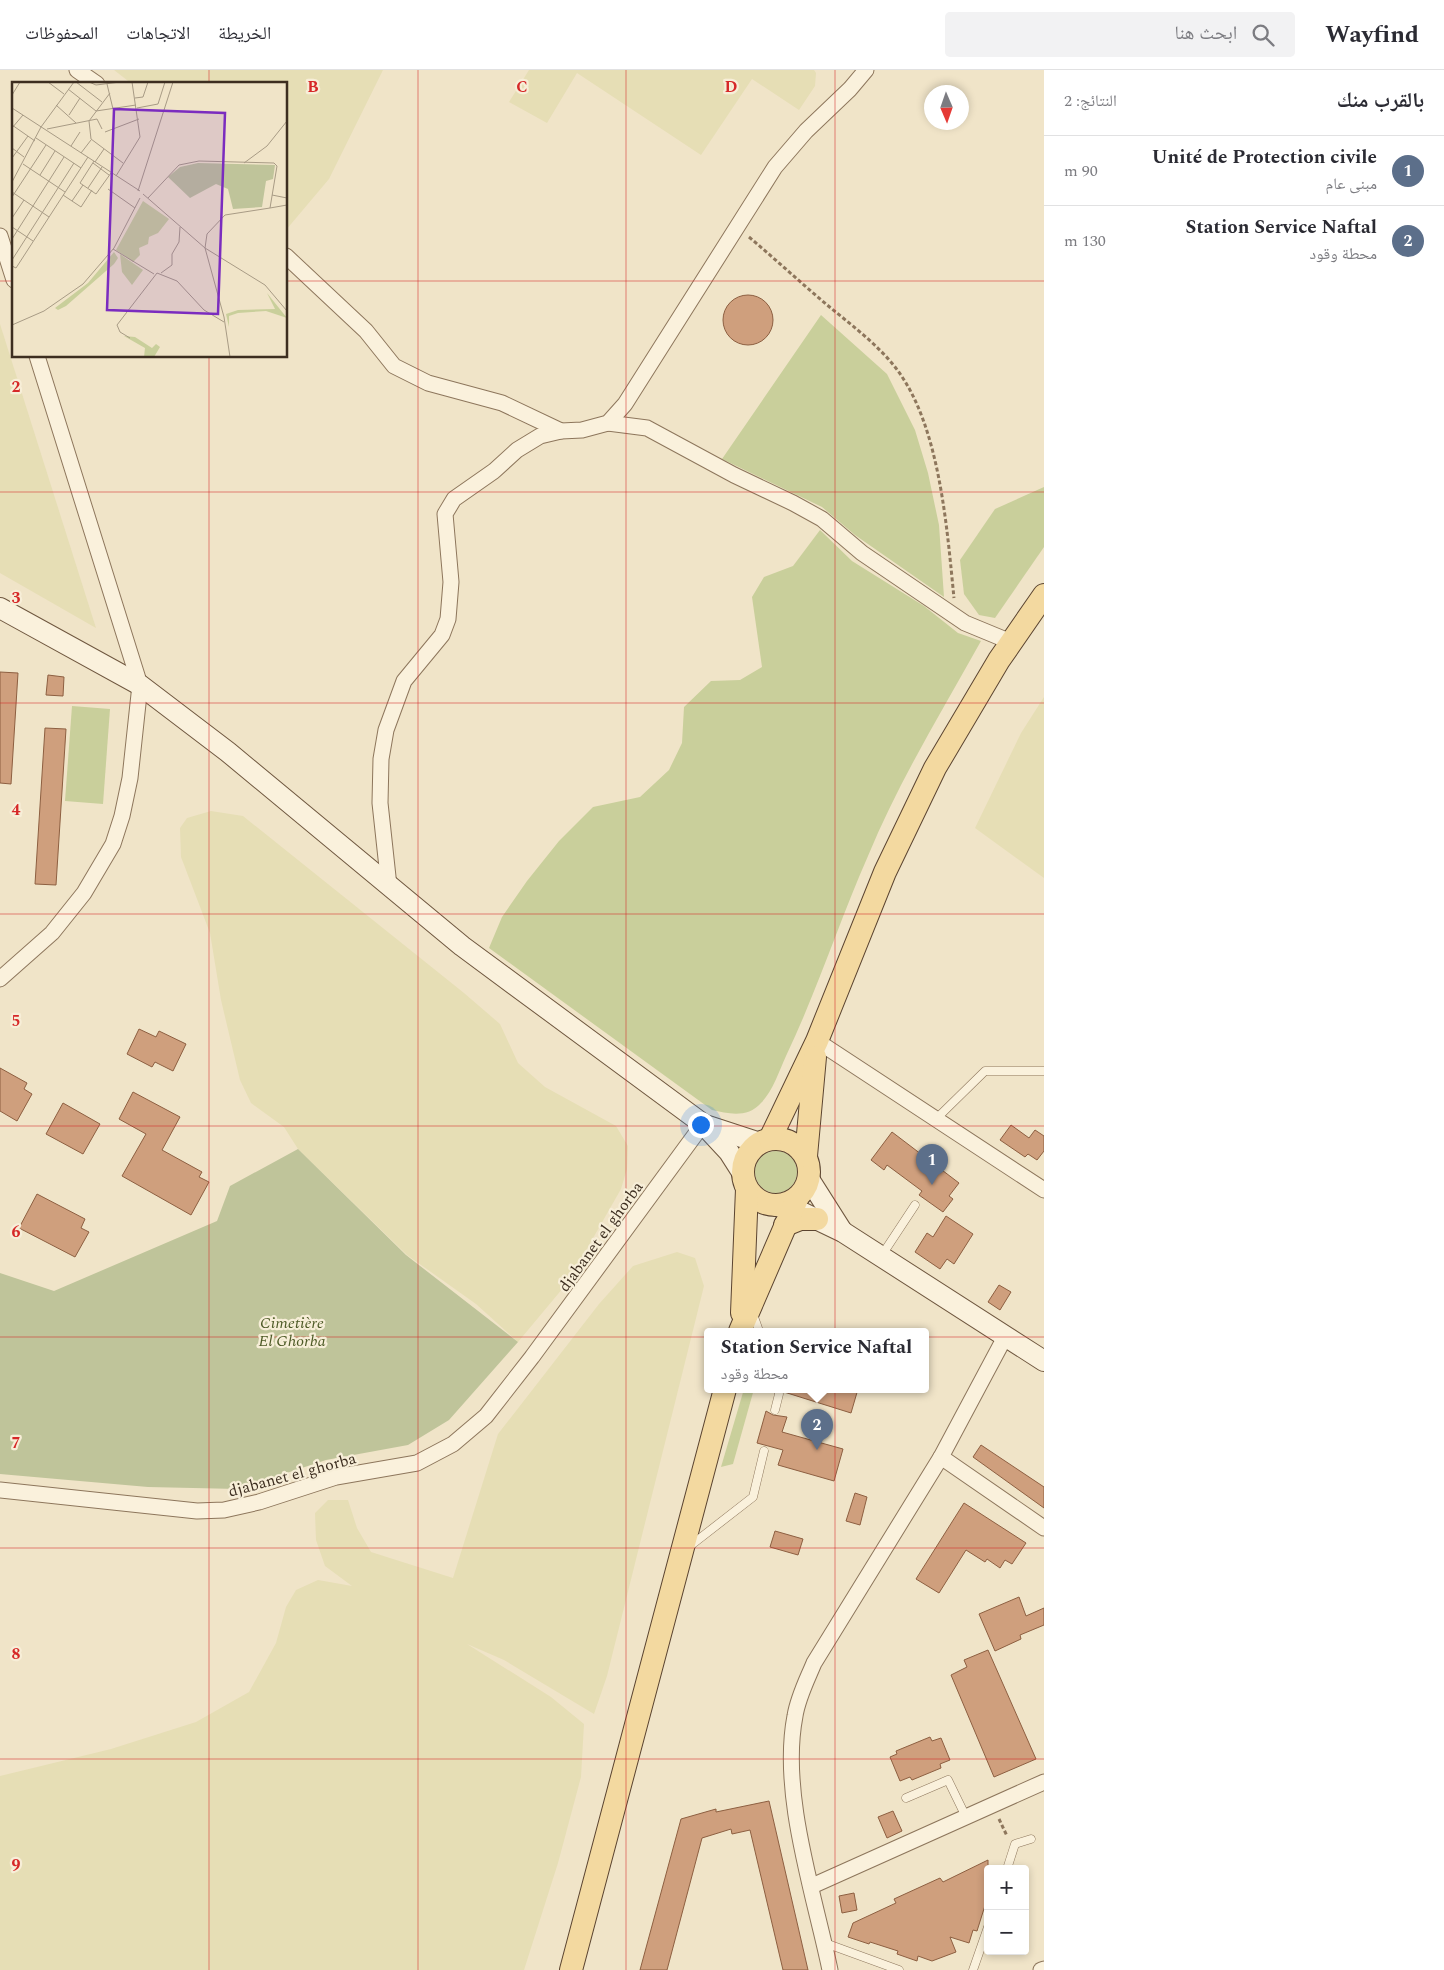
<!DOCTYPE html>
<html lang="ar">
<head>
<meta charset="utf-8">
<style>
	:root { --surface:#fff; --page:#f2f2f3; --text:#2b2b33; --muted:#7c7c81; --line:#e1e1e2; --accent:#9e2a2b }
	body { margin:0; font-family:Spectral,"Noto Naskh Arabic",serif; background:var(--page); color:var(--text); direction:rtl }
	.controls { position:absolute; right:15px; bottom:15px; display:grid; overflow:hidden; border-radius:5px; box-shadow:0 2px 8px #0003 }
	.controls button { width:45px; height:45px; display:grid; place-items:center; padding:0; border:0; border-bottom:1px solid var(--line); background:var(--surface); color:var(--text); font:25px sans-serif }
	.compass { position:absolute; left:924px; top:15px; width:45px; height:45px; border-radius:50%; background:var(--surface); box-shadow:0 2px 8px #0003; rotate:178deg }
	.you { position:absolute; left:700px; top:1054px; width:18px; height:18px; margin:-12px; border:4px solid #fff; border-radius:50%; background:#1a73e8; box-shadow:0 0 0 8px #1a73e833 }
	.badge { display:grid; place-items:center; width:32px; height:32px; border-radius:50%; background:var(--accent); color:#fff; font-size:16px; font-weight:700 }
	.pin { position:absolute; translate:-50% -41px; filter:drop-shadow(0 1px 2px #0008) }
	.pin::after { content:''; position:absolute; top:26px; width:18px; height:15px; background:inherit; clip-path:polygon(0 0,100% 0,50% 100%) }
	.popup { position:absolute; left:704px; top:1258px; width:225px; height:65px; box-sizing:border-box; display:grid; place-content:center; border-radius:5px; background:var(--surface); filter:drop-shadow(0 1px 4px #0005); font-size:16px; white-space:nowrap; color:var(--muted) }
	.popup b { font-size:19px; color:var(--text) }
	.popup::after { content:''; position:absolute; left:50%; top:100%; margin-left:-10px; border:10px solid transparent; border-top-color:var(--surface) }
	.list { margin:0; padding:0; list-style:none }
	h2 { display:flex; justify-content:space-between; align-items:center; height:65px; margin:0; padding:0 20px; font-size:21px }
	h2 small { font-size:16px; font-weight:400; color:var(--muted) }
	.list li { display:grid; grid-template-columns:32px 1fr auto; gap:15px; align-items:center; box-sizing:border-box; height:70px; padding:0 20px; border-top:1px solid var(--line) }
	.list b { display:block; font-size:19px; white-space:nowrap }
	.list p { margin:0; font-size:16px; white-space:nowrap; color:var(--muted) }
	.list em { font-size:16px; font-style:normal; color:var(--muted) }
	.icon { flex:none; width:28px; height:28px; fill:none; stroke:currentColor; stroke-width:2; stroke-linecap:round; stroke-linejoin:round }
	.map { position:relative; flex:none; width:1044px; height:1900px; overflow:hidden; direction:ltr }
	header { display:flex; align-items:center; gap:30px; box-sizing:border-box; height:70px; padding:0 25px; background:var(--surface); border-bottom:1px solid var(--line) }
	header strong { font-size:24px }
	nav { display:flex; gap:28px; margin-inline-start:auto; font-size:18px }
	.search { width:350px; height:45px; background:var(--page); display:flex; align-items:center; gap:12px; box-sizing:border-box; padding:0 18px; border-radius:5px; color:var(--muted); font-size:19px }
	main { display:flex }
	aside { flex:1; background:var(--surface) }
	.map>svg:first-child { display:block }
	.farmland { fill:#e6deb5 }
	.green { fill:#c9cf9b }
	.cemetery { fill:#bfc49a }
	.building { fill:#cf9f7d; stroke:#8d5f41 }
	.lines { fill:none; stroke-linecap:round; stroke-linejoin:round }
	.lane-casing { stroke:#8d765c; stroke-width:9 }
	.street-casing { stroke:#8d765c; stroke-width:17 }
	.secondary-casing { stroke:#6f573f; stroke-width:22 }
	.primary-casing { stroke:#5b4430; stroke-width:24 }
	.path { stroke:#8d765c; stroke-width:3; stroke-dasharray:4 2.5; stroke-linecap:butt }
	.lane { stroke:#faf1dc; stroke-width:8 }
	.street { stroke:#faf1dc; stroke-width:15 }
	.secondary { stroke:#faf1dc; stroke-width:20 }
	.primary { stroke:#f3d9a0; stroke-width:22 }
	.grid { fill:none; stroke:#d62828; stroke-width:1; stroke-opacity:0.55 }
	.labels { text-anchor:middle; stroke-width:4.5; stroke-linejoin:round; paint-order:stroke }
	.street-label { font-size:16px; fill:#3d2e20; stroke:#f7eed8 }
	.park-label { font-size:16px; font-style:italic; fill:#4d5a26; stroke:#f7eed8 }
	.inset-road { fill:none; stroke:#a89b85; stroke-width:1 }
	.view { fill:#7b2cbf; fill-opacity:0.15; stroke:#7b2cbf; stroke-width:2.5 }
	.inset-edge { fill:none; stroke:#3d2e20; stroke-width:2.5 }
	.grid-label { font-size:16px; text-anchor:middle; font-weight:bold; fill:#d62828; stroke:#f7eed8; stroke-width:4.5; stroke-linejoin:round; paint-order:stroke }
</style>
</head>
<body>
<header>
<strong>Wayfind</strong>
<div class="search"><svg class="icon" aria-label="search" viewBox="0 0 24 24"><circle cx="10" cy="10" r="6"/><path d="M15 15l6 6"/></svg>ابحث هنا</div>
<nav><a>الخريطة</a><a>الاتجاهات</a><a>المحفوظات</a></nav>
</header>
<main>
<aside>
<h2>بالقرب منك<small>النتائج: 2</small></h2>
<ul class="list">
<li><span class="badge" style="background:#5c6f8a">1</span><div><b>Unité de Protection civile</b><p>مبنى عام</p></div><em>90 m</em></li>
<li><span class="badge" style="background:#5c6f8a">2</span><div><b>Station Service Naftal</b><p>محطة وقود</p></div><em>130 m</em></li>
</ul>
</aside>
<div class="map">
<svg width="1044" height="1900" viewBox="0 0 1044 1900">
	<rect width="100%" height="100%" fill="#f0e4c8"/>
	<g class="farmland">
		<polygon points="114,0 383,0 329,109 286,160 286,14 132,14"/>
		<polygon points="529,0 814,0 816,3 815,16 799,40 752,9 701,85 577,3 547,53 509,32"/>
		<polygon points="0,254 96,558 0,503"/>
		<polygon points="1044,627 1044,808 975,758 1021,663"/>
		<polygon points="211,741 243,746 464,923 500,954 518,993 545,1017 616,1056 628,1076 627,1099 621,1119 568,1212 518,1272 476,1234 407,1185 298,1079 284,1057 251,1033 240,1010 221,930 210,863 181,787 180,758 187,748"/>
		<polygon points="677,1182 695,1188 704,1216 607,1606 594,1644 504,1590 467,1574 551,1627 584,1654 581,1707 558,1793 524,1900 0,1900 0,1706 111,1679 196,1652 249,1622 276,1573 286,1537 296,1520 318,1510 352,1516 325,1496 316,1470 315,1443 328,1430 348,1430 357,1458 371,1482 453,1508 498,1364 599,1234 633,1196"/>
	</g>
	<g class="green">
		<polygon points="821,245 887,304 915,360 928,403 939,455 944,527 855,465 822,437 722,389"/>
		<polygon points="1044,417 1044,477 995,548 979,545 964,524 960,490 995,439"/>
		<path d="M820 460 852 491 924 536 958 563 981 571C942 641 899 711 868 786 839 852 817 921 786 986 779 1001 773 1021 761 1033 748 1048 729 1044 712 1040L489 878 502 847 527 811 559 771 593 737 640 727 669 700 682 673 684 637 711 611 740 610 762 597 752 527 764 507 793 496Z"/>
		<polygon points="72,636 110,639 103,734 65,731"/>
		<circle cx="776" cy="1102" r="21"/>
		<polygon points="744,1319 754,1319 733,1394 721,1397"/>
	</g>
	<polygon class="cemetery" points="298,1079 406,1185 518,1272 449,1350 408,1375 326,1390 238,1419 148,1417 0,1404 0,1203 54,1221 217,1151 230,1116"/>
	<g class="building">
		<circle cx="748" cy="250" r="25"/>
		<polygon points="0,602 18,603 11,714 0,713"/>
		<polygon points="48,605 64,607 63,626 46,625"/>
		<polygon points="45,658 66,659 56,815 35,814"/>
		<polygon points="139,959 156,967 159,961 186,974 173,1001 155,992 152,997 127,984"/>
		<polygon points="0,998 27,1013 24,1019 32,1024 17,1051 0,1041"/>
		<polygon points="133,1022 180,1047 162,1080 202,1102 199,1107 209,1112 191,1145 122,1106 146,1064 119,1049"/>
		<polygon points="63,1033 100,1054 83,1084 46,1064"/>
		<polygon points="1011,1055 1029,1068 1035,1060 1044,1066 1044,1081 1037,1090 1028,1084 1025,1087 1000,1070"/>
		<polygon points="892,1062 959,1113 949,1126 953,1129 943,1142 919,1125 922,1121 887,1095 884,1100 871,1090"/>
		<polygon points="37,1124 85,1149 81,1158 89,1162 75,1187 19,1158"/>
		<polygon points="946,1146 973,1164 954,1194 947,1189 940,1199 915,1182 927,1163 933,1167"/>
		<polygon points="999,1215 1011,1222 1000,1240 988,1232"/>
		<polygon points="784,1319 858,1319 851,1343 784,1322"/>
		<polygon points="766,1341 773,1345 787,1347 782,1362 843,1379 834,1411 778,1395 783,1380 757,1373"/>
		<polygon points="981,1375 1044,1417 1044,1438 973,1387"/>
		<polygon points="855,1423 867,1427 860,1455 846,1451"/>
		<polygon points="964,1433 1026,1473 1012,1494 1005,1490 1000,1498 987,1489 985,1492 966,1480 939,1523 916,1509"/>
		<polygon points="775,1461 803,1469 798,1485 770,1477"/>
		<polygon points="1019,1527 1026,1546 1044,1538 1044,1555 1020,1565 1021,1569 995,1581 979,1544"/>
		<polygon points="988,1580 1036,1689 994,1707 951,1605 967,1597 964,1590"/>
		<polygon points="930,1667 932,1671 941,1668 950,1690 940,1694 941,1698 912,1710 910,1707 900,1711 890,1687 897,1684 896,1681"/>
		<polygon points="769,1731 808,1900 783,1900 750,1760 732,1764 731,1759 702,1768 667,1900 640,1900 681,1749 716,1739 716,1742"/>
		<polygon points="893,1741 902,1761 887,1768 878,1747"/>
		<polygon points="988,1790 988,1826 977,1861 973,1860 969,1873 950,1867 956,1882 932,1891 918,1886 917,1891 897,1884 898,1881 870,1872 869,1874 848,1867 853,1853 896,1833 894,1829 940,1808 943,1812"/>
		<polygon points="854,1823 857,1840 842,1843 839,1826"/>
	</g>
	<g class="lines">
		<g class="lane-casing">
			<g id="lane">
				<polyline points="936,1049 985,1001 1044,1001"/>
				<polyline points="882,1185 915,1135"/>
				<polyline points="753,1244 759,1261"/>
				<polyline points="775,1340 779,1324 778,1319"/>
				<polyline points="690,1476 753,1427 764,1381"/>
				<polyline points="906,1728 948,1710 966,1747"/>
				<polyline points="1007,1799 1015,1774 1031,1769"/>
				<polyline points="825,1873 899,1900"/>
				<polyline points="973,1900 988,1857"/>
			</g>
		</g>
		<g class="street-casing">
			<g id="street">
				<polyline points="77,0 97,14"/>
				<polyline points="0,166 14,210"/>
				<polyline points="286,186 366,261 394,296 428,313 502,333 561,361 582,360 608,353 625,334 775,97 806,61 850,19 866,0"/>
				<polyline points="608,353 647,358 734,405 793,433 822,449 862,483 965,553 1011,572"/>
				<polyline points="389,816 380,733 381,689 386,660 404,611 442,565 448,549 451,512 445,444 454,429 494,401 517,380 540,366 561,361"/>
				<polyline points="0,909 52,863 84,823 113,774 122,746 130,708 140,615 37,286"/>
				<polyline points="817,971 1044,1120"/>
				<polyline points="941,1387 1044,1458"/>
				<polyline points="0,1420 197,1441 224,1440 259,1432 336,1407 417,1393 453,1374 486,1346 532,1287 703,1054"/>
				<polyline points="812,1816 1044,1712"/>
				<path d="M830 1900C814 1823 780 1723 795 1646 798 1627 807 1610 814 1593L941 1387 1005 1267"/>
				<polyline points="1041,1900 1044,1899"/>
			</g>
		</g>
		<g class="secondary-casing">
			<g id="secondary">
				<polyline points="0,538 140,615 228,682 462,876 703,1054 729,1082 743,1104"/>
				<polyline points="705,1055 760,1073"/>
				<polyline points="809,1109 842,1161"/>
				<polyline points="777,1136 793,1138 843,1162 1044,1291"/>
			</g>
		</g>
		<g class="primary-casing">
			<g id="primary">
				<circle cx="776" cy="1102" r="33"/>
				<polyline points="770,1069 817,971 885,802 935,698 999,590 1044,525"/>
				<polyline points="806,1086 815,987"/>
				<polyline points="785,1155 800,1149 817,1149"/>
				<polyline points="742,1243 747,1119"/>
				<polyline points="740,1261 797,1129"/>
				<polyline points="571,1900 725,1319"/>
			</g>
		</g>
		<g class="path">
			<path d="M749 167C775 189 800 212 826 234 851 255 879 275 898 301 940 358 947 459 954 528"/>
			<polyline points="999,1749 1007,1766"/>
		</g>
		<use href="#lane" class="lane"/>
		<use href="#street" class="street"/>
		<use href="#secondary" class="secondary"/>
		<use href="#primary" class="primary"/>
	</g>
	<path class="grid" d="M209 0V14M418 0V1900M626 0V1900M835 0V1900M0 211H14M286 211H1044M209 286V1900M0 422H1044M0 633H1044M0 844H1044M0 1056H1044M0 1267H1044M0 1478H1044M0 1689H1044"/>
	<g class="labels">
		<g class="street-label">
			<text transform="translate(600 1166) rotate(-54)" y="6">djabanet el ghorba</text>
			<text transform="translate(292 1404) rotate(-15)" y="6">djabanet el ghorba</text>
		</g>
		<g class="park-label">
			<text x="292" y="1258">Cimetière<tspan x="292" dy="18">El Ghorba</tspan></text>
		</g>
	</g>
	<g transform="translate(12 12)">
		<rect width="275" height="275" fill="#f0e4c8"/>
		<path d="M131 119 157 137 146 151 137 155 136 162 127 166 128 173 121 180 104 168ZM102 170 106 176 102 182 54 224 46 228 43 226 76 201ZM108 172 131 188 120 203 110 190ZM255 211 275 236 254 229 226 231 217 234V245L214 232 226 228 263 227ZM112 254 123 255 140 266 144 262 148 265 142 275H132L133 266Z" fill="#c9cf9b"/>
		<path d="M186 81 263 83 261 97 254 99 250 125 221 127 216 107 204 102 178 116 156 95 168 85Z" fill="#bfc49a"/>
		<path class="inset-road" d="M36 0 52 12M64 0 90 20M77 0 84 3 108 0M95 2 101 27M56 7 84 29 124 23M98 11 77 39 79 57 111 81M0 13 8 0M123 16 131 15 136 0M44 23 64 41M0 26 128 109M125 26 146 22 153 0M57 33 68 16M0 43 23 59M0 46 11 33M35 47 85 37 90 47M93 50 127 37M24 56 69 86M59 64 68 50M0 66 12 75M69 71 79 58M0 76 16 54M82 79 68 101 84 112 99 91M83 80 92 67M81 81 97 93M232 81 255 64 275 39M11 82 53 110M28 93 43 69M104 94 128 55 120 0M0 100 29 45 62 0M76 106 90 85M96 107 123 126M126 109 161 0M0 110 37 135M131 112 193 166 253 203 275 229M51 113 69 125 80 108M260 113 275 116M0 115 34 63M136 116 167 83 187 79 262 81 265 84 258 126 275 123M60 119 71 103M0 136 12 118M0 145 21 159M0 157 52 75M101 167 142 192M0 178 62 81M0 184 4 186 76 75M149 191 160 183V172L167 160 168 145M0 243 32 229 71 202 102 166 128 116M118 256 108 250 105 243 145 191 165 199 192 228 212 240M218 275 212 235 193 166 195 152 213 133 258 126"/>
		<path class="view" d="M102 27 213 31 206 232 95 228Z"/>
		<rect width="275" height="275" class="inset-edge"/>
	</g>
	<g class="grid-label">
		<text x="313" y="22">B</text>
		<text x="522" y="22">C</text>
		<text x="731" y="22">D</text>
		<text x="16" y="322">2</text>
		<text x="16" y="533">3</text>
		<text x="16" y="745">4</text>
		<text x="16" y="956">5</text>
		<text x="16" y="1167">6</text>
		<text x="16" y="1378">7</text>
		<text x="16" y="1589">8</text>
		<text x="16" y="1800">9</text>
	</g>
</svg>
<div class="controls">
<button>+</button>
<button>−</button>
</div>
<svg class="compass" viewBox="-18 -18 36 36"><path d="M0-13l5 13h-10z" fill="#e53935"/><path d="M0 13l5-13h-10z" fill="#7c7c81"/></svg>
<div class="you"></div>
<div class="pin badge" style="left:932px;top:1115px;background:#5c6f8a">1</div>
<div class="pin badge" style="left:817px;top:1380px;background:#5c6f8a">2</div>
<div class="popup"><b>Station Service Naftal</b>محطة وقود</div>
</div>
</main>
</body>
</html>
